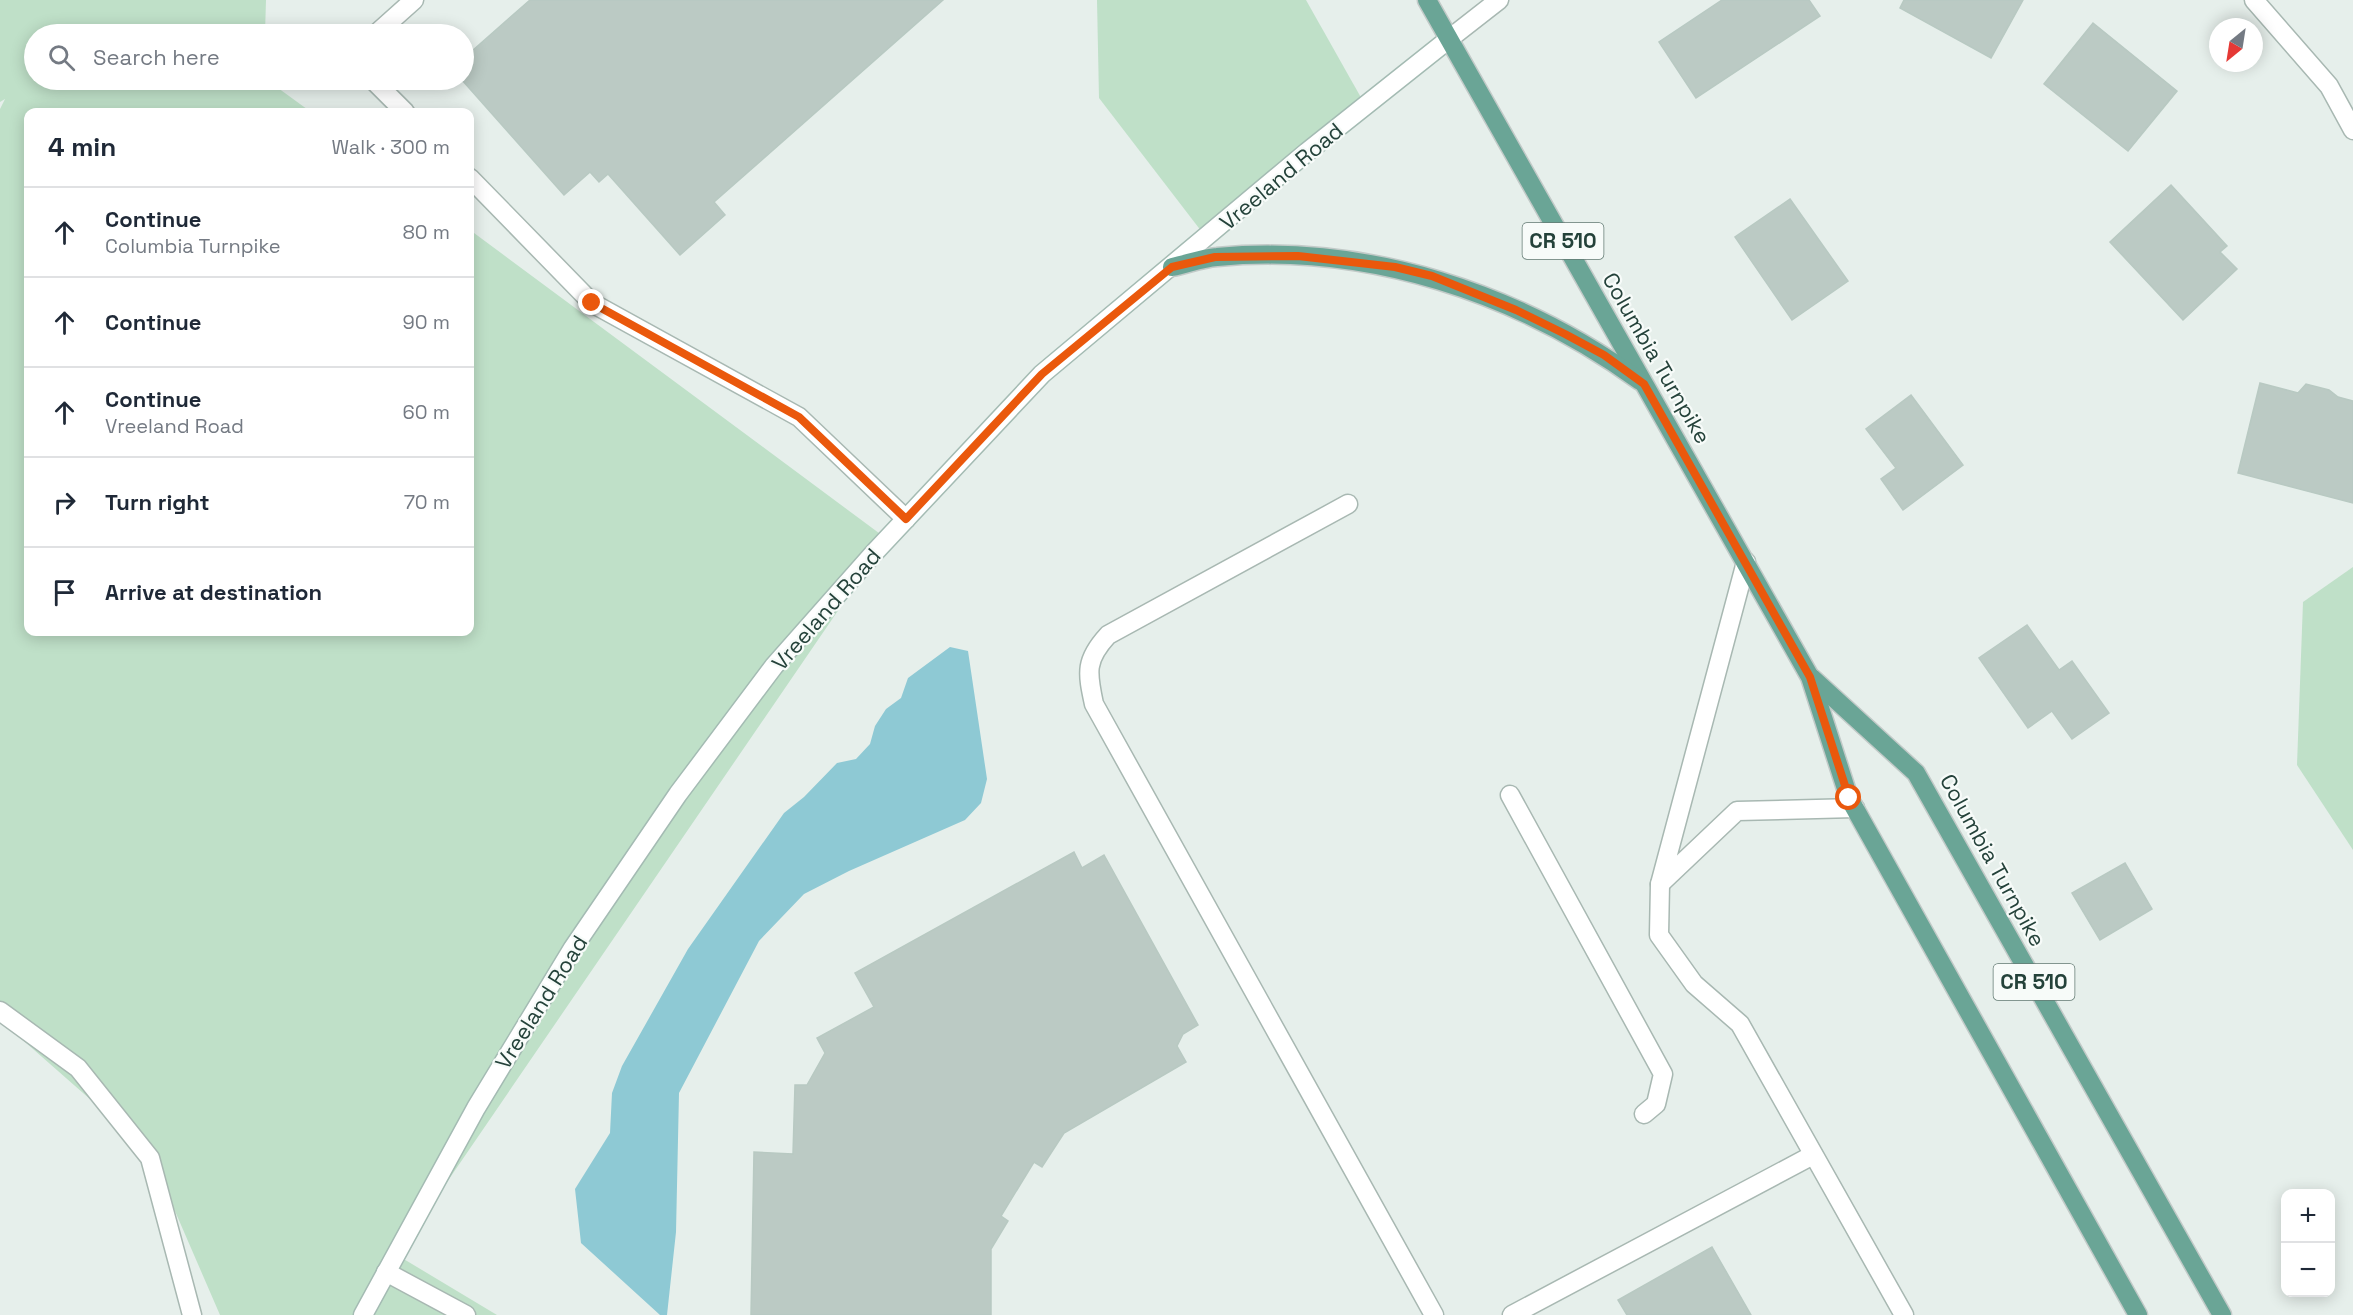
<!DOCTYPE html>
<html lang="en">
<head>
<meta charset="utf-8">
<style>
	:root { --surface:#fff; --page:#f6f6f7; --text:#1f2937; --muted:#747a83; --line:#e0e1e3 }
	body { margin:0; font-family:"Space Grotesk",sans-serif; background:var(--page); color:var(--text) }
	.controls { position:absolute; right:18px; bottom:18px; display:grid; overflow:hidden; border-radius:12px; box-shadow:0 3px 15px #0003 }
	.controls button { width:54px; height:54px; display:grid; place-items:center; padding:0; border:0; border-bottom:2px solid var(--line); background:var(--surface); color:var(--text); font:30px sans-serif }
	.compass { position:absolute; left:2209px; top:18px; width:54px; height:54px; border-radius:50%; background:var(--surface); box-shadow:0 3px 15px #0003; rotate:210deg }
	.stop { position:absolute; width:18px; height:18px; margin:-14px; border:4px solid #ea580c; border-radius:50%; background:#fff }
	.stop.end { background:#ea580c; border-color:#fff; box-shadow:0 2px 6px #0008 }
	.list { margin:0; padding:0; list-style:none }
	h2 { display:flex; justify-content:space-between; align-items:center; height:78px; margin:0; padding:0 24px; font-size:26px }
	h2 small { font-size:20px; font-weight:400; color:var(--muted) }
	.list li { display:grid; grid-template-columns:39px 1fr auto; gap:18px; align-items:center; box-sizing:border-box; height:90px; padding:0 24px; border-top:2px solid var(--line) }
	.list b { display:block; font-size:22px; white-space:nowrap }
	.list p { margin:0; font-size:20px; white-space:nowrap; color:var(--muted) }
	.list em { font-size:20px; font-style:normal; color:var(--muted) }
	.icon { flex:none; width:33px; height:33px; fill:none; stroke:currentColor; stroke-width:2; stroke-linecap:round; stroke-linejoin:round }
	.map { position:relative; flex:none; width:2353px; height:1315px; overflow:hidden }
	.search { position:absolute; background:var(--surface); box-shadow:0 3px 15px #0003; left:24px; top:24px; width:450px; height:66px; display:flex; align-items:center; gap:15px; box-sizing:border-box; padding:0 21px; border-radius:33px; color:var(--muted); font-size:22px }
	.panel { position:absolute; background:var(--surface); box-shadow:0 3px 15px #0003; left:24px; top:108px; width:450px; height:528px; border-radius:12px }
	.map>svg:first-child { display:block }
	.green { fill:#bfe0c8 }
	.water { fill:#8ec9d4 }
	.building { fill:#bbcac4; stroke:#b8c9c2; stroke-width:1.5 }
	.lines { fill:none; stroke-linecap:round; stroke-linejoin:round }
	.lane-casing { stroke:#a8b8b2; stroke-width:21 }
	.street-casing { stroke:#a8b8b2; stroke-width:21 }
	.secondary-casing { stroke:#a4bbb3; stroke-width:21 }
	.primary-casing { stroke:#c2cac8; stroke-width:21 }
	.lane { stroke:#fff; stroke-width:18 }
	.street { stroke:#fff; stroke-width:18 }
	.secondary { stroke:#fff; stroke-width:18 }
	.primary { stroke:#6aa596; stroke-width:18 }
	.route { stroke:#ea580c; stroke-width:8 }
	.labels { text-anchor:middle; stroke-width:4.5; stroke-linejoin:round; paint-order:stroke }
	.shield { fill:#f7fbf9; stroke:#637a73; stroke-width:1.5 }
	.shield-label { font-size:21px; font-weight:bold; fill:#24423a }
	.street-label { font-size:22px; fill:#24423a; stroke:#f7fbf9 }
</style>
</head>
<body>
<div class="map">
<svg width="2353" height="1315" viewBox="0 0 2353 1315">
	<rect width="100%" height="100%" fill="#e6efeb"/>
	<g class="green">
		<polygon points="0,0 266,0 265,34 34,34 34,80 267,80 311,112 28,112 28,632 470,632 470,230 887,539 397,1255 497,1315 220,1315 149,1151 0,1020 0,109 5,99 0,102"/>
		<polygon points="1097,0 1306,0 1368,110 1205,236 1099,98"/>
		<polygon points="2353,567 2353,850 2297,765 2303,602"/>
	</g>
	<polygon class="water" points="950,647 968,651 987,779 981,803 965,820 849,871 804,894 759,941 679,1093 676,1232 667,1315 660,1315 581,1243 575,1189 610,1133 612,1093 622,1066 688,949 784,813 804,797 837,763 856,759 870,744 875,726 886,709 901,698 908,678"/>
	<g class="building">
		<polygon points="530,0 943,0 714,202 725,215 680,255 608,174 599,182 590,172 564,195 462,80 464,58"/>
		<polygon points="1722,0 1809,0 1820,16 1696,98 1659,42"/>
		<polygon points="1904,0 2023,0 1991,58 1900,8"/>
		<polygon points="2093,23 2177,91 2128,151 2044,84"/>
		<polygon points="2171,185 2227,246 2220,252 2237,269 2183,320 2110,242"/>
		<polygon points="1790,199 1848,281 1792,320 1735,237"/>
		<polygon points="2260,383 2298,393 2306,384 2329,390 2338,397 2353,401 2353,503 2238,473"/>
		<polygon points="1911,395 1963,465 1903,510 1881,479 1896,468 1866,429"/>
		<polygon points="2027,625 2059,670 2072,661 2109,713 2072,739 2052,711 2028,728 1979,658"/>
		<polygon points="1074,852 1082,868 1104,855 1198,1025 1183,1034 1177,1046 1186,1062 1064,1133 1042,1167 1034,1162 1001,1216 1008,1221 991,1249 991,1315 751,1315 754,1152 793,1154 795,1085 807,1085 825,1053 817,1038 874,1007 855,973"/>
		<polygon points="2125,863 2152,909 2100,940 2072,893"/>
		<polygon points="1712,1247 1751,1315 1627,1315 1618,1300"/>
	</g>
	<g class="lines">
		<g class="lane-casing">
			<g id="lane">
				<polyline points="376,34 414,0"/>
				<polyline points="373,80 405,112"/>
				<polyline points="470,178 592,303 799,417 906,519"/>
				<path d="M1348 504 1108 635C1085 660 1087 672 1094 704L1434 1315"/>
				<polyline points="1746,562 1660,884 1737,811 1855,808"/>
				<polyline points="1510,795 1663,1074 1656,1104 1644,1114"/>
				<polyline points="1660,884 1659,935 1694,984 1740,1024 1904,1315"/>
				<polyline points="0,1011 78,1068 150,1158 192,1315"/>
				<polyline points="386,1272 466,1315"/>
				<polyline points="1512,1315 1813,1155"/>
			</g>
		</g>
		<g class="street-casing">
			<g id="street">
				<polyline points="2254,0 2329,86 2353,130"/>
				<polyline points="1449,39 1499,0"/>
			</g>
		</g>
		<g class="secondary-casing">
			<polyline id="secondary" points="363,1315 476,1108 573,948 678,794 774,666 873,554 1042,374 1307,152 1449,39"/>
		</g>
		<g class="primary-casing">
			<g id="primary">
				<polyline points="1427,0 1810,677 1849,798 2138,1315"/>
				<path d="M1172 267C1187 264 1202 258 1217 257 1367 243 1519 293 1640 381"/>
				<polyline points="1812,678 1916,773 2222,1315"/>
			</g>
		</g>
		<use href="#lane" class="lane"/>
		<use href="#street" class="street"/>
		<use href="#secondary" class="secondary"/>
		<use href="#primary" class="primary"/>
	</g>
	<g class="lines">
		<polyline class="route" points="592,303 799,417 906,519 1042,374 1172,267 1215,257 1298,256 1395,267 1432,276 1516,310 1565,334 1604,355 1644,384 1810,677 1849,798"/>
	</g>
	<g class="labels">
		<g class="shield">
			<rect x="1522.5" y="223" width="81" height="36" rx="4.5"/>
			<rect x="1993.5" y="964" width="81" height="36" rx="4.5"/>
		</g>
		<g class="shield-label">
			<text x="1563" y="248">CR 510</text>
			<text x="2034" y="989">CR 510</text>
		</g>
		<g class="street-label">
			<text transform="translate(1281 176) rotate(-40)" y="8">Vreeland Road</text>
			<text transform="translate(1657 358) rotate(60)" y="8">Columbia Turnpike</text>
			<text transform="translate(826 609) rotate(-49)" y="8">Vreeland Road</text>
			<text transform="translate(1993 860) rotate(61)" y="8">Columbia Turnpike</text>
			<text transform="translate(541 1002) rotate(-58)" y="8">Vreeland Road</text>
		</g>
	</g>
</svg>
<div class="controls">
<button>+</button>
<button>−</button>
</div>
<svg class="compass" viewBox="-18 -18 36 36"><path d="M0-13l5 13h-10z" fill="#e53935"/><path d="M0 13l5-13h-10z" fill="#747a83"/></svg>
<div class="stop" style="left:1849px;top:798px"></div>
<div class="stop end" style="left:592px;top:303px"></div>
<div class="search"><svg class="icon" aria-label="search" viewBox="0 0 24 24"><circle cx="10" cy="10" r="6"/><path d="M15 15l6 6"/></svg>Search here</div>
<section class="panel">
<h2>4 min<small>Walk · 300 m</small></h2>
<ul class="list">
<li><svg class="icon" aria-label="ahead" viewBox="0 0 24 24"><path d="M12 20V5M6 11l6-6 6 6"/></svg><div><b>Continue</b><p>Columbia Turnpike</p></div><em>80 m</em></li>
<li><svg class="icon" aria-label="ahead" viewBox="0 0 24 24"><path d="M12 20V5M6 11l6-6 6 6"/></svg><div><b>Continue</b></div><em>90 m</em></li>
<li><svg class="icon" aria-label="ahead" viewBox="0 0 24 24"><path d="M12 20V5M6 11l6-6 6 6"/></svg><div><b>Continue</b><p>Vreeland Road</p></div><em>60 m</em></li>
<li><svg class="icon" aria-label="right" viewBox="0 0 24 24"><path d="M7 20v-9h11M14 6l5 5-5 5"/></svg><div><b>Turn right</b></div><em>70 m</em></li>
<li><svg class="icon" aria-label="arrive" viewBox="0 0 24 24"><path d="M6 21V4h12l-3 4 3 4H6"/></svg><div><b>Arrive at destination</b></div></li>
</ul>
</section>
</div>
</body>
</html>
